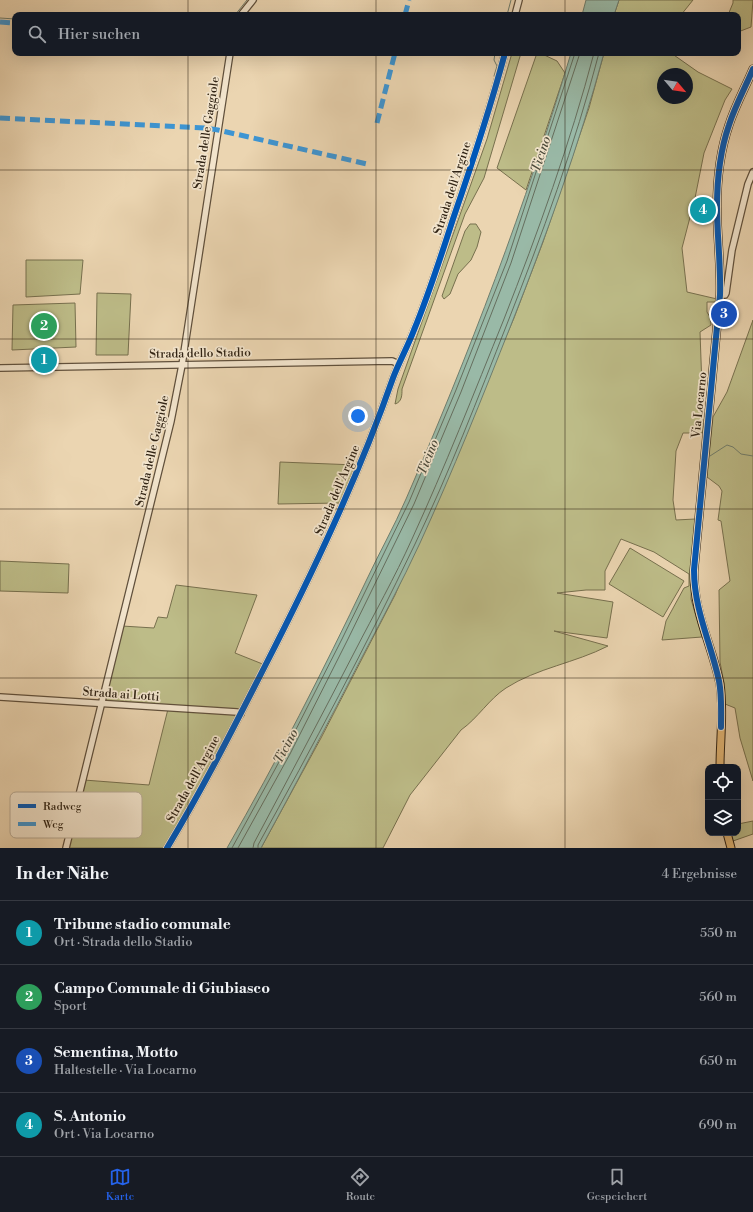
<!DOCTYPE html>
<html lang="de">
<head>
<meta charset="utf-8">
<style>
	:root { --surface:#171b24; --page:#242831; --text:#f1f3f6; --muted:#9ea1a6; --line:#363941; --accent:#2563eb }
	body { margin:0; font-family:"Libre Bodoni",serif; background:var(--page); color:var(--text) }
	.controls { position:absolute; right:12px; bottom:12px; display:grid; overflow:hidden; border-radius:8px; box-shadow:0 4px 16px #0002 }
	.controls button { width:36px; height:36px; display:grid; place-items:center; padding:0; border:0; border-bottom:1px solid var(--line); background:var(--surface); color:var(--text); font:20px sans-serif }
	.compass { position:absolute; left:657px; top:68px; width:36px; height:36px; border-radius:50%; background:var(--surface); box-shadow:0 4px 16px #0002; rotate:119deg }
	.you { position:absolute; left:358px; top:416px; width:14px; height:14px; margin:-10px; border:3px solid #fff; border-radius:50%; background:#1a73e8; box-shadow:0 0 0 6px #1a73e833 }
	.badge { display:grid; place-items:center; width:26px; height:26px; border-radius:50%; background:var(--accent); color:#fff; font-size:13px; font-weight:700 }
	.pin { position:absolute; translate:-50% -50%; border:2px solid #fff; box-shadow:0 1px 4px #0006 }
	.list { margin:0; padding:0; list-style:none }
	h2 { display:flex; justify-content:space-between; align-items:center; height:52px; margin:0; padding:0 16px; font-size:17px }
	h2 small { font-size:13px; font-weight:400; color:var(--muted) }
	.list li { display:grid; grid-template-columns:26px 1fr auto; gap:12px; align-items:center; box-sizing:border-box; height:64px; padding:0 16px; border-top:1px solid var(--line) }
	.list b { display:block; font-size:15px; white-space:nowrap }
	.list p { margin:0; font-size:13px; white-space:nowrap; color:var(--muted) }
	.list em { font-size:13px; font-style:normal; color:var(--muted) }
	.icon { flex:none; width:22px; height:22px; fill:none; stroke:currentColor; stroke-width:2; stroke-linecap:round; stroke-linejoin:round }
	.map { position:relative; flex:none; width:753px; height:848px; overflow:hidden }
	.search { position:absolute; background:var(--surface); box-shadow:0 4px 16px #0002; left:12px; right:12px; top:12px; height:44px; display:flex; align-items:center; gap:10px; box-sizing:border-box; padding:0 14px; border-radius:8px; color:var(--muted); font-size:15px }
	.sheet { height:308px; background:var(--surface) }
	nav { display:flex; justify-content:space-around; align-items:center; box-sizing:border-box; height:56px; border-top:1px solid var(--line); background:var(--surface); font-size:11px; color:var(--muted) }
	nav a { display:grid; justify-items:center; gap:2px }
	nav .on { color:var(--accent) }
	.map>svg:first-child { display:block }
	.green { fill:#bdbc88; stroke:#77704e; fill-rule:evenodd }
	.water { fill:#99b9a7; stroke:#6f7d6d }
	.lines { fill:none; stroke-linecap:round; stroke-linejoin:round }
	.shore { stroke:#656e5e; stroke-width:1 }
	.stream { stroke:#6f7d6d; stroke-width:1 }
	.minor-casing { stroke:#60503c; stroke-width:8 }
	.major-casing { stroke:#312415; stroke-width:9 }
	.minor { stroke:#f2e4cc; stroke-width:5.5 }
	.major { stroke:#e6ba78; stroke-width:7 }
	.quiet { stroke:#3d95d3; stroke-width:5; stroke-dasharray:10 5; stroke-linecap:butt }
	.cycleway-casing { stroke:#f2e4cc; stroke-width:8 }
	.cycleway { stroke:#0057b8; stroke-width:6 }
	.grid { fill:none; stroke:#312415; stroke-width:1; stroke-opacity:0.55 }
	.labels { text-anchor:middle; stroke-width:3.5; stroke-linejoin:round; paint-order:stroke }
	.street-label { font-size:12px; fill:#312415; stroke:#f2e4cc }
	.water-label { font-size:13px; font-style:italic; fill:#4b493a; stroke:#f2e4cc }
	.key { fill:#f2e4cc; stroke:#b8aa95; stroke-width:1 }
	.key-label { font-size:11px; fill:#312415 }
</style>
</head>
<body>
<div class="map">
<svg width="753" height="848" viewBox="0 0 753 848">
	<rect width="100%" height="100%" fill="#ebd5b1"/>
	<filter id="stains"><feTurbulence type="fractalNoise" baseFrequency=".005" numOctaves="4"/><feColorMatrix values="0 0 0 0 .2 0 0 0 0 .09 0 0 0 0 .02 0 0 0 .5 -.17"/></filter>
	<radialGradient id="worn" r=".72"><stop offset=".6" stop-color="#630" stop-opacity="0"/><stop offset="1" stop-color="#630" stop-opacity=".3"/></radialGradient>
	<g class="green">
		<polygon points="619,0 693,0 681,15 614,15"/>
		<polygon points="733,0 753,0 751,27 738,32 738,15 728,15 733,3"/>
		<path d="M512 53H521L484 178 465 214 402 389C402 395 402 402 395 404L398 389 487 139Z"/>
		<polygon points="537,53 540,53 557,61 565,73 526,190 497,168"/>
		<path d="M604 53H671L698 72 732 89 725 100 704 153 695 198 682 248 687 292 717 299 716 302H707V312L710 317 711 325 700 332 703 415V433H683L676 451 673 500 676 520 695 519 691 599 702 637 662 640 666 621 684 588 689 586V574L654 552 621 539 605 571V590H586L557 593 613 602 607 638 554 631 608 646C575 663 537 668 506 688 489 699 478 718 461 730L410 795 383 848H261L321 738 395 595 514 318 543 242 589 108ZM663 74H687V98H663Z"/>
		<polygon points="470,224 476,224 481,232 477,247 471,260 458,274 450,294 444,299 442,296 465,231"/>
		<polygon points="26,260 83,260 80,294 26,297"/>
		<polygon points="97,293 131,294 128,355 96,355"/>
		<polygon points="75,303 76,347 12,350 13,305"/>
		<polygon points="753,320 753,781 740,738 735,708 725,704 724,683 720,662 719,590 730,581 721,521 718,520 722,491 719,486 707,477 713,417 727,392"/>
		<polygon points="280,462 356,465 340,503 278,504"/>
		<polygon points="630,548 684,581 663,617 609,584"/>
		<polygon points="0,561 69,564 68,593 0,591"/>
		<polygon points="176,585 257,595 235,653 265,665 240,711 104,701 122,626 154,628 158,617 167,618"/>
		<polygon points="168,709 238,714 199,789 165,848 67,848 84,780 149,785"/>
		<polygon points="753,821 753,834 733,841 730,833 738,833 738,824"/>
	</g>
	<g class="water">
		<polygon points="586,0 619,0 614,15 582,15"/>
		<path d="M571 53H604C579 146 546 236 511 325 482 398 453 471 420 543 402 582 381 621 361 659 328 723 295 786 261 848H227C277 761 323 671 366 581 379 553 394 527 406 499 469 354 526 205 571 53Z"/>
	</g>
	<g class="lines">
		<g class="shore">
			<polyline points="232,848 285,751 342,639 409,502 456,390 507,261 575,53"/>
			<polyline points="238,848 290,754 347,641 414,504 461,392 511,263 580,53"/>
			<path d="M253 848 254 843C288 779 322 715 355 651 374 614 395 577 412 539 445 467 474 393 504 319 538 232 570 144 594 53"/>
			<path d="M258 848V845C313 746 366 646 415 544 449 473 478 398 507 324 542 235 575 145 599 53"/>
		</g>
		<g class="stream">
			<polyline points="235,15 247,0"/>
			<polyline points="507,15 511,0"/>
			<polyline points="0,18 15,19"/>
			<polyline points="494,76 497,66 494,60 495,53"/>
			<polyline points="710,456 727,445 733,447 741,454 753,456"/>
		</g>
		<g class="minor-casing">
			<g id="minor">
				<polyline points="241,15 253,0"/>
				<polyline points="515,15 519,0"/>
				<polyline points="720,295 725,295 726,293 732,250 748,184 753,172"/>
				<polyline points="0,368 392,361 399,364"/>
				<polyline points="0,697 237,712 241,714"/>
				<polyline points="66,848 171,421 182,365 230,53"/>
				<path d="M167 848C202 790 233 729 264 668 312 574 358 478 393 378 399 362 408 346 414 330 429 294 441 256 453 219 472 164 490 109 505 53"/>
			</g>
		</g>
		<g class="major-casing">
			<g id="major">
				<path d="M720 767C720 741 724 709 720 684 712 645 693 612 694 570L720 295C721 266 717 236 717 207 717 180 720 151 729 125 735 106 745 88 753 69"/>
				<polyline points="727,833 731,848"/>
			</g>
		</g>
		<use href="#minor" class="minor"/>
		<use href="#major" class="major"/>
		<g class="quiet">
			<polyline points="405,15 409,0"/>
			<polyline points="0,22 15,23"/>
			<polyline points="0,118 206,128 218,130 367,164"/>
			<polyline points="377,123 395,53"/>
		</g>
		<g class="cycleway-casing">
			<g id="cycleway">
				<path d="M721 727C721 712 722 696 719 681 711 643 694 610 694 570L720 295C721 266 717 236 717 207 717 180 720 151 729 125 735 106 745 88 753 69"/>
				<path d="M167 848C202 790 233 729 264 668 312 574 358 478 393 378 399 362 408 346 414 330 429 294 441 256 453 219 472 164 490 109 505 53"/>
			</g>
		</g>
		<use href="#cycleway" class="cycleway"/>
	</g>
	<path class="grid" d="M188 0V15M376 0V15M565 0V15M188 53V848M376 53V848M565 53V848M0 170H753M0 339H753M0 509H753M0 678H753"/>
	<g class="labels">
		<g class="street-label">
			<text transform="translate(206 133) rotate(-81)" y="4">Strada delle Gaggiole</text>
			<text transform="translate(452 188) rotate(-72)" y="4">Strada dell'Argine</text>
			<text transform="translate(200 353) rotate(-1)" y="4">Strada dello Stadio</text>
			<text transform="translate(699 405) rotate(-84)" y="4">Via Locarno</text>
			<text transform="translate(152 451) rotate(-77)" y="4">Strada delle Gaggiole</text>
			<text transform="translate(337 490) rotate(-67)" y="4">Strada dell'Argine</text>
			<text transform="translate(121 694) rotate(4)" y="4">Strada ai Lotti</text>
			<text transform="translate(193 779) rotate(-61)" y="4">Strada dell'Argine</text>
		</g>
		<g class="water-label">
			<text transform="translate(540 154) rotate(-72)" y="5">Ticino</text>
			<text transform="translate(427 457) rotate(-68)" y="5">Ticino</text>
			<text transform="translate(285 746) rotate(-62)" y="5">Ticino</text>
		</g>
	</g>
	<rect x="10" y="792" width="132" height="46" rx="6" class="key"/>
	<rect x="18" y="804" width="18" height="4" fill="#0057b8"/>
	<rect x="18" y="822" width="18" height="4" fill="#3d95d3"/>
	<g class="key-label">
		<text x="43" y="810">Radweg</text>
		<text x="43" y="828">Weg</text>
	</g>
	<rect width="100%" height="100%" filter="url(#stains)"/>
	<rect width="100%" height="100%" fill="url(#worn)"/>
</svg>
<div class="controls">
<button><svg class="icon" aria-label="locate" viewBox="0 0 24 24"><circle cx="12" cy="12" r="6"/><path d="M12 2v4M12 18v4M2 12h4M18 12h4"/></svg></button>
<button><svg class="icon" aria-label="layers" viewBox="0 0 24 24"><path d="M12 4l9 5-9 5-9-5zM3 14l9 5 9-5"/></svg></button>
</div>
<svg class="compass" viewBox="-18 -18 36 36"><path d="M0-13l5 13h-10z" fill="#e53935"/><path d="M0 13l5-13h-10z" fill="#9ea1a6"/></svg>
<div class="you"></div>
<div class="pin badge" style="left:44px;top:360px;background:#0f9aa8">1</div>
<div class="pin badge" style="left:44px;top:326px;background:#2e9e5b">2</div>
<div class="pin badge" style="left:724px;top:314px;background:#1a4fb4">3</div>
<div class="pin badge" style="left:703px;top:210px;background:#0f9aa8">4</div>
<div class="search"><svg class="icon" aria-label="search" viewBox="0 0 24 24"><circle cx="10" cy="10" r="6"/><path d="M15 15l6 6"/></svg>Hier suchen</div>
</div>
<section class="sheet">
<h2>In der Nähe<small>4 Ergebnisse</small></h2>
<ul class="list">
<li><span class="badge" style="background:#0f9aa8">1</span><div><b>Tribune stadio comunale</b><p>Ort · Strada dello Stadio</p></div><em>550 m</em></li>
<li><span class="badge" style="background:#2e9e5b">2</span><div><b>Campo Comunale di Giubiasco</b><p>Sport</p></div><em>560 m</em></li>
<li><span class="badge" style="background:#1a4fb4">3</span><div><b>Sementina, Motto</b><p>Haltestelle · Via Locarno</p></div><em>650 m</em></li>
<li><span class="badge" style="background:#0f9aa8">4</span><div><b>S. Antonio</b><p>Ort · Via Locarno</p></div><em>690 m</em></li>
</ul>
</section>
<nav>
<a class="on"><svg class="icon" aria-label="map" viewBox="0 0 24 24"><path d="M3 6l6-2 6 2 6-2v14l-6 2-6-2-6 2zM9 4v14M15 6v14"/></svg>Karte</a>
<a><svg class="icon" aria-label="directions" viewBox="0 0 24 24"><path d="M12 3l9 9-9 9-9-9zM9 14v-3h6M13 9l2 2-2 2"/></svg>Route</a>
<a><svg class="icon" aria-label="saved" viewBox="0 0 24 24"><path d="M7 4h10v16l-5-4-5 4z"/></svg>Gespeichert</a>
</nav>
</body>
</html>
